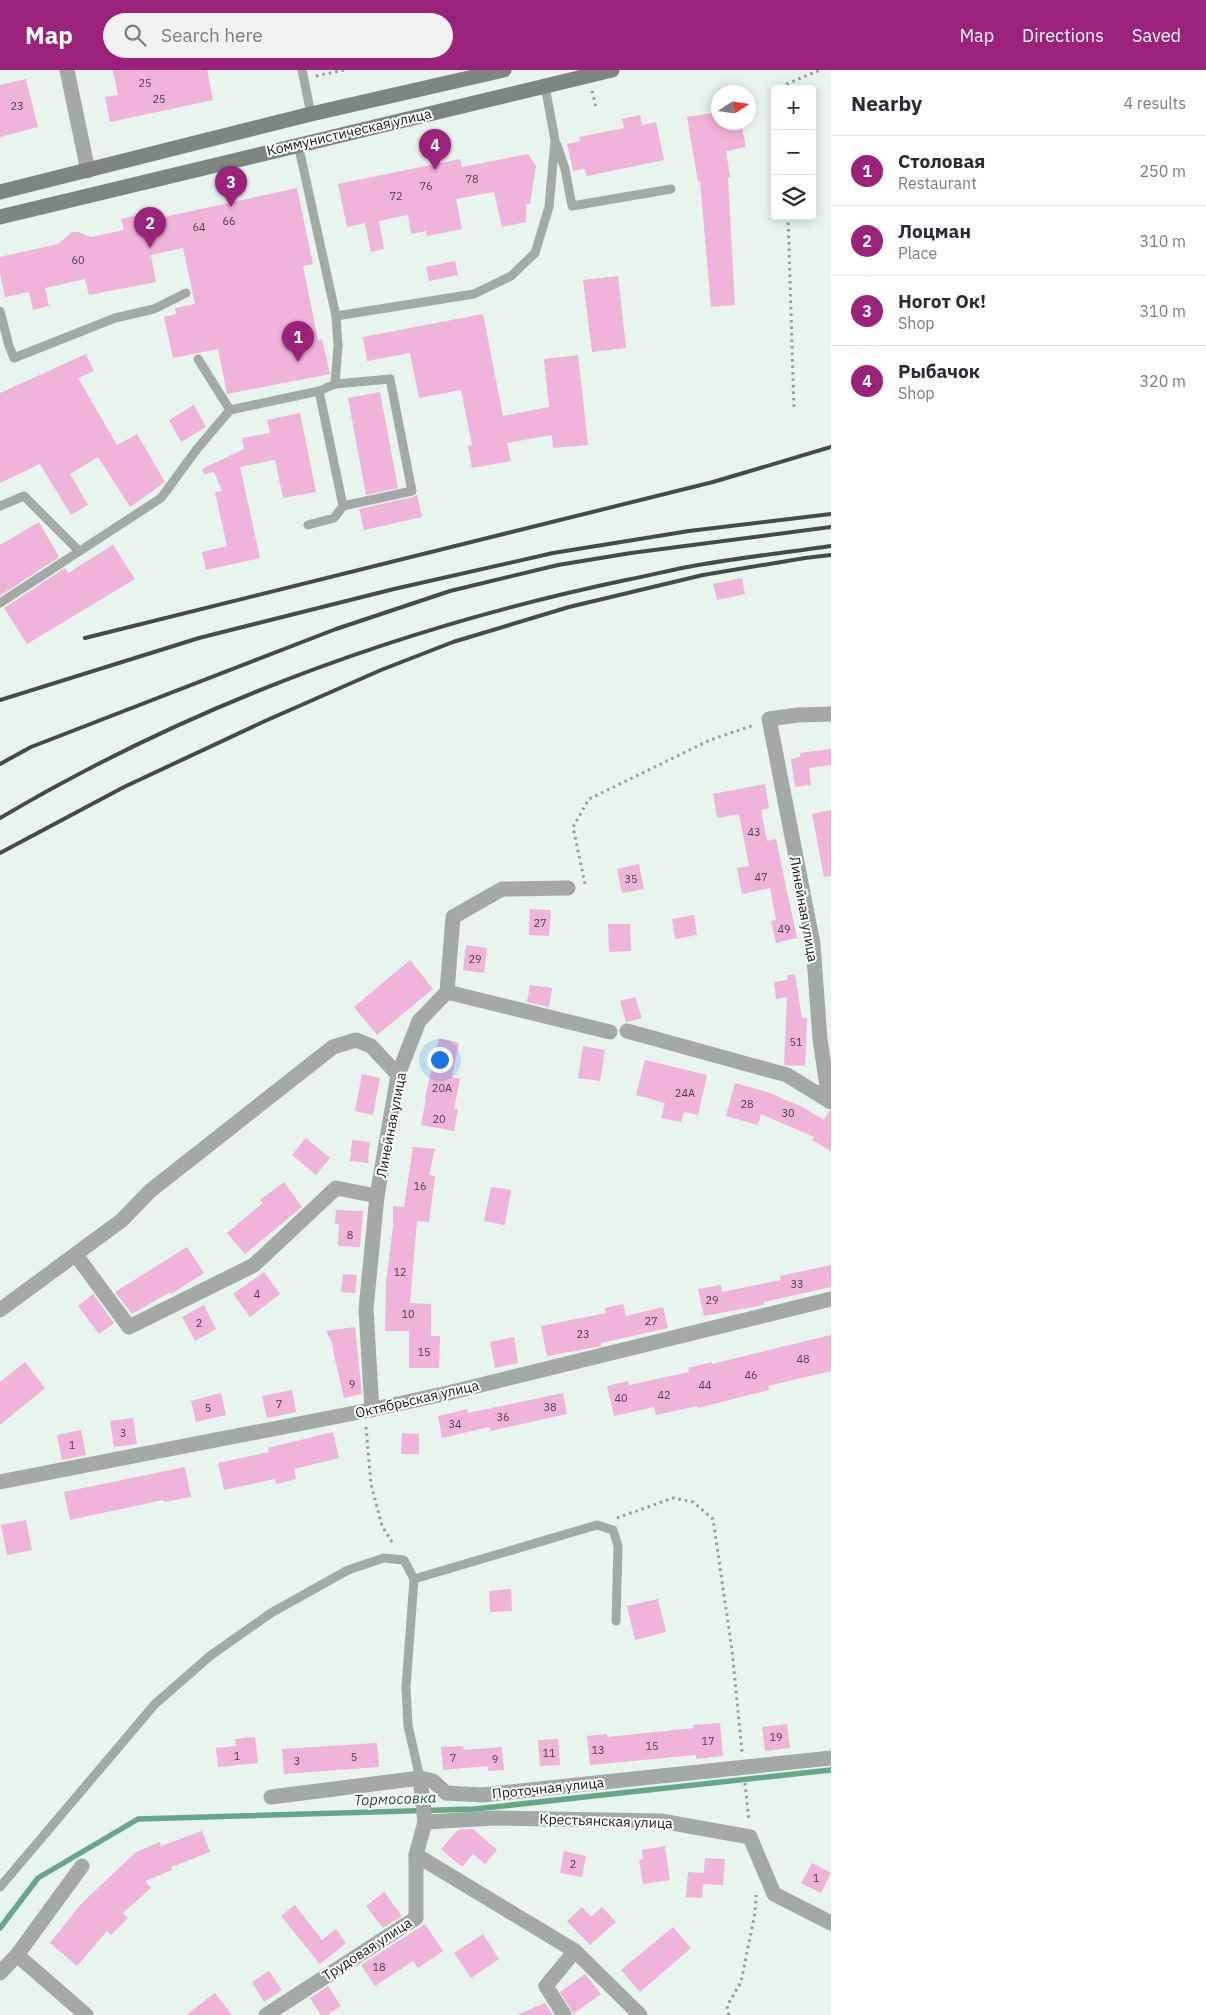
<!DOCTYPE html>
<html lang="en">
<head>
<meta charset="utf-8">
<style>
	:root { --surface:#fff; --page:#f2f2f3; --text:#2b2b33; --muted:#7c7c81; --line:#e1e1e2; --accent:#9b227b }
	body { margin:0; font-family:"IBM Plex Sans",sans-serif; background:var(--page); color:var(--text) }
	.controls { position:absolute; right:15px; top:15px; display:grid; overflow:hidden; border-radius:5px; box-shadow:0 2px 12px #0003 }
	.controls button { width:45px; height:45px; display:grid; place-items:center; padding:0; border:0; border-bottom:1px solid var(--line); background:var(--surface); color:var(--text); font:25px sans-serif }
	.compass { position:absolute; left:711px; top:15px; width:45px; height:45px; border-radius:50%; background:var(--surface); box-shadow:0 2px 12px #0003; rotate:78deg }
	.you { position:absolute; left:439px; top:989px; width:18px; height:18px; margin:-12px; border:4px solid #fff; border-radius:50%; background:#1a73e8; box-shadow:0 0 0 8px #1a73e833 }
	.badge { display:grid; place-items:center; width:32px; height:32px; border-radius:50%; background:var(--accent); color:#fff; font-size:16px; font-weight:700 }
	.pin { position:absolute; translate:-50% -41px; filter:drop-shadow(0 1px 2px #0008) }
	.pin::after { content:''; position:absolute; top:26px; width:18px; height:15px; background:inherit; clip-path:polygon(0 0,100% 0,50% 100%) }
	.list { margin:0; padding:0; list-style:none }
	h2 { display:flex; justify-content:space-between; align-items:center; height:65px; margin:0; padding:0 20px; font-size:21px }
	h2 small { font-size:16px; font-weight:400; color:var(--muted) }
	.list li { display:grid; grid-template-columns:32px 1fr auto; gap:15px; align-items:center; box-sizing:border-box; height:70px; padding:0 20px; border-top:1px solid var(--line) }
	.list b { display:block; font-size:19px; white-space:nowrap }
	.list p { margin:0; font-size:16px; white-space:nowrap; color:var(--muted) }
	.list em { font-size:16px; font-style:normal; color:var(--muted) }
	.icon { flex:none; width:28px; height:28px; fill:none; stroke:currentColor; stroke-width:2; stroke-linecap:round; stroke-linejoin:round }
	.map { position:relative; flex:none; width:831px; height:1945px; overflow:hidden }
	header { display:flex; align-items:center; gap:30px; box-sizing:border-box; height:70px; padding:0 25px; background:var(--accent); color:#fff }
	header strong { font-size:24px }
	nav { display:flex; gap:28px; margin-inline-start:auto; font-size:18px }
	.search { width:350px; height:45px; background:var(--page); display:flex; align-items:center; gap:12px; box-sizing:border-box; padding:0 18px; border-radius:28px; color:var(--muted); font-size:19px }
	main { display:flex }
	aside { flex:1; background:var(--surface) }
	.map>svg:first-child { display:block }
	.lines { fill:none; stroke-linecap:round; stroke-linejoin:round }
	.stream { stroke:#66a885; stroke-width:5.5 }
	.building { fill:#f0b3d9 }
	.path { stroke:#949e98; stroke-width:3; stroke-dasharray:2.5 4; stroke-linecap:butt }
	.lane { stroke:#a3a9a5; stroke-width:9 }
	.street { stroke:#a3a9a5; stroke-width:15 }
	.secondary { stroke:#7e8681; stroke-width:15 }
	.rail { stroke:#454c48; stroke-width:4 }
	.labels { text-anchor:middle; stroke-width:4; stroke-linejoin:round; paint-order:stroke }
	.number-label { font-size:11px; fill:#4b4047 }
	.street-label { font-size:14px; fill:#141916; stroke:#fff }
	.water-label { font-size:15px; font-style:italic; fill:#1b4f37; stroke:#fff }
</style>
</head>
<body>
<header>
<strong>Map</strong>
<div class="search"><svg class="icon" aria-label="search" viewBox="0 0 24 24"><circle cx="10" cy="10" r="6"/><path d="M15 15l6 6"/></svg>Search here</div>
<nav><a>Map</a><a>Directions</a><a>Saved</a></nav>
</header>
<main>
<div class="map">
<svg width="831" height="1945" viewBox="0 0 831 1945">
	<rect width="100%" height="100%" fill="#e7f5ec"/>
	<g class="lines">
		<polyline class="stream" points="0,1858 38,1808 138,1749 475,1739 831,1700"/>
	</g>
	<g class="building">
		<polygon points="113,0 207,0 213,30 110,52 105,27 118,25"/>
		<polygon points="26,9 38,57 0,67 0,15"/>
		<polygon points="718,42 718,52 741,52 746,77 726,81 730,107 728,107 735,235 711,237 700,111 698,112 687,47"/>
		<polygon points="640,45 642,55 656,52 664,90 587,106 585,99 573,101 567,74 580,71 579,67 624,58 622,49"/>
		<polygon points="528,84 536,96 530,134 526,134 526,152 502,157 494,122 456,129 462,159 427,166 426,161 411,164 408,145 379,151 384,179 371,182 365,153 347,157 338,114 460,89 462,97"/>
		<polygon points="297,118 313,194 303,196 318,270 322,269 330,304 227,324 218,279 173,288 164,247 176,244 175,238 195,234 183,178 151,185 156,212 89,225 85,209 45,218 49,236 33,240 29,222 5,227 0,203 0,187 58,174 72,162 78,162 91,167 124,160 121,149 142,144 143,150 155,149"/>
		<polygon points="455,191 458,205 429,211 426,197"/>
		<polygon points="618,206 626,278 592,282 583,210"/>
		<polygon points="483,244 503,346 549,337 544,289 578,285 588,375 553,378 552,365 507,373 511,391 472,398 468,376 472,375 461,320 419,328 410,283 367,291 363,267"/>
		<polygon points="86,284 94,301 78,308 117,375 137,364 165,412 130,437 98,387 70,404 88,435 71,445 40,394 0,413 0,323"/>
		<polygon points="380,322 398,418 366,425 348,328"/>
		<polygon points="194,335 206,357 181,372 169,350"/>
		<polygon points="300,343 316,422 283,428 275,390 240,397 260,488 206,500 202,482 227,476 215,422 222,421 214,402 204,404 202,399 244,379 242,368 270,363 267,350"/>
		<polygon points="417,425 422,447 364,460 359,439 413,427"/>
		<polygon points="39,452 59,487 0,526 0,475"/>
		<polygon points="113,475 135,509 27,574 4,538 65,498 68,503"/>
		<polygon points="742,508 745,524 717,530 713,514"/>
		<polygon points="831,679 831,695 809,698 811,715 795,717 791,689 800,687 800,683"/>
		<polygon points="765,714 769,738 761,740 767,771 776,769 797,868 776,873 771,851 776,850 770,818 742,824 737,798 749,796 739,744 717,748 713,724"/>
		<polygon points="831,740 831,806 824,807 812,744"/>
		<polygon points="639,794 644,819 622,823 617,799"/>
		<polygon points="530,839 551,840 549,866 529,865"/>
		<polygon points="694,845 697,865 675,869 672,849"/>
		<polygon points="608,854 630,854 631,881 609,882"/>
		<polygon points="466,875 487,878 484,903 463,900"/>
		<polygon points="410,890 433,919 377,965 354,937"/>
		<polygon points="795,904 802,948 807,948 805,996 784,995 787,927 776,929 774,912 787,910 788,905"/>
		<polygon points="530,915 552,918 549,937 527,932"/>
		<polygon points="635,927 642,948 626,952 620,931"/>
		<polygon points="439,968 459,973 452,1007 460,1009 454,1039 458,1039 454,1061 421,1055 426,1028 425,1028"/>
		<polygon points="583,976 605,980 600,1011 578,1008"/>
		<polygon points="645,990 707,1005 698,1045 684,1042 681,1052 661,1048 665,1033 636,1025"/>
		<polygon points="362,1004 380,1008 373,1045 355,1041"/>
		<polygon points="735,1013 770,1023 802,1037 824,1050 829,1041 831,1041 831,1081 812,1070 814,1067 761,1044 758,1055 726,1046"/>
		<polygon points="306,1068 330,1088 316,1105 292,1085"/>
		<polygon points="352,1070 370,1072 368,1093 350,1091"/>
		<polygon points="413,1077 435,1079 429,1105 435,1106 429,1152 417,1151 410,1233 431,1234 431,1266 440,1266 439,1298 409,1298 409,1261 385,1261 386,1212 393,1157 393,1136 404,1137"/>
		<polygon points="284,1112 302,1137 245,1184 227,1163 263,1133 260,1130"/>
		<polygon points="491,1117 511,1120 505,1155 484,1151"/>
		<polygon points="336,1140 363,1141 360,1177 338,1176 339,1154 335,1154"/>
		<polygon points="187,1177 204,1203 171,1224 170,1222 132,1244 115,1222"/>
		<polygon points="831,1195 831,1217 764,1232 764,1235 704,1246 698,1219 721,1215 722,1222 781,1210 780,1206"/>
		<polygon points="264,1202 280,1224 250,1247 233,1224"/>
		<polygon points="343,1204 357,1205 355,1223 341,1222"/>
		<polygon points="93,1224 114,1253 99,1264 78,1236"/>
		<polygon points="623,1234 626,1246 663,1237 668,1258 601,1273 601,1276 591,1278 547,1286 541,1256 606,1243 605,1238"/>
		<polygon points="204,1235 216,1259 195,1271 182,1247"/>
		<polygon points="355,1257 362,1324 344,1328 332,1276 333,1275 326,1261"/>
		<polygon points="831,1265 831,1301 768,1316 769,1320 698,1338 697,1336 656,1345 654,1337 614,1346 607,1316 628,1311 629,1315 689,1302 688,1298 712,1292 712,1294"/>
		<polygon points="514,1267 518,1293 495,1298 490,1272"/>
		<polygon points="25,1292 45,1318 0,1355 0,1312"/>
		<polygon points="292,1320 296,1342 267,1348 262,1326"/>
		<polygon points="221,1323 226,1345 196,1352 191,1331"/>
		<polygon points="563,1323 567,1344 490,1361 489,1357 442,1368 438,1346 467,1339 468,1343"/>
		<polygon points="133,1348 137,1374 114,1377 110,1351"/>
		<polygon points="81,1360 86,1385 62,1390 57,1365"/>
		<polygon points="333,1362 339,1388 294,1399 296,1409 276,1414 275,1409 224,1420 218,1393 269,1382 268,1378"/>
		<polygon points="402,1363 419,1364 419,1384 401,1384"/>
		<polygon points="185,1397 191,1427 164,1432 163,1430 70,1450 64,1422"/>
		<polygon points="26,1450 32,1480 7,1485 1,1455"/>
		<polygon points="511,1519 512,1541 490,1542 489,1521"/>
		<polygon points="658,1529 666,1562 635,1570 627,1536"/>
		<polygon points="720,1653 723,1686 696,1689 696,1685 590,1695 587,1666 607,1664 607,1667 694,1658 693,1655"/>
		<polygon points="787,1654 790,1678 765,1681 762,1657"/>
		<polygon points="255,1667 258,1693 218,1697 216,1678 236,1676 235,1669"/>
		<polygon points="558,1669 560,1695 540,1696 538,1670"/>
		<polygon points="377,1673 379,1697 284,1704 282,1679"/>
		<polygon points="463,1676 464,1680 502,1677 504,1700 488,1701 488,1696 443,1700 441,1677"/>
		<polygon points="473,1759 497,1780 485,1794 473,1784 462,1797 441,1779 458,1760"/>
		<polygon points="202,1761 210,1782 171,1797 172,1800 145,1811 151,1818 123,1843 128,1848 111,1865 107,1861 77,1896 50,1873 81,1834 136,1782 160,1772 161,1776"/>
		<polygon points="665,1776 670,1810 643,1814 639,1790 643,1789 642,1780"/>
		<polygon points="564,1781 586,1786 582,1807 560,1803"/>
		<polygon points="705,1788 725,1789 723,1815 703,1814 702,1828 686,1827 688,1802 704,1803 703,1813"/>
		<polygon points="812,1793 831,1803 821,1823 801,1813"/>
		<polygon points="384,1822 402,1846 383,1858 366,1836"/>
		<polygon points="295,1835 322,1870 336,1859 346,1873 320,1894 281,1846"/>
		<polygon points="582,1837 591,1847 602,1837 616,1852 590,1875 567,1851"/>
		<polygon points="425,1854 443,1881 418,1898 413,1891 375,1916 361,1895"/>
		<polygon points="673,1857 691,1878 640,1922 621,1900"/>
		<polygon points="483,1864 499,1889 471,1908 454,1883"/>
		<polygon points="269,1901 282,1920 264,1932 252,1912"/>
		<polygon points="585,1904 601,1924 573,1944 560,1922"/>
		<polygon points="328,1916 341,1936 327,1945 321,1945 310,1928"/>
		<polygon points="215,1923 232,1945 186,1945"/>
		<polygon points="545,1933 553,1945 517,1945"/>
	</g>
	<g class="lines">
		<g class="path">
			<polyline points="316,6 344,0"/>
			<polyline points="784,19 784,15 820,0"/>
			<polyline points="592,21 596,37"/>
			<polyline points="788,146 794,340"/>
			<polyline points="585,814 573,757 589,729 710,670 754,655"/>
			<polyline points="366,1357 371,1414 382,1456 394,1475"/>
			<polyline points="617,1448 673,1428 693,1432 713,1449 732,1580 742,1682"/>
			<polyline points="745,1713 749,1751"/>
			<polyline points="729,1945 727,1936 741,1912 755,1843 756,1825"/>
		</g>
		<g class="lane">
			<polyline points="302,0 311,44"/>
			<polyline points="298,74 336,246 338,276 335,314 319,321 343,436 334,448 308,455"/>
			<polyline points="557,75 565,99 572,136 671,119"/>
			<polyline points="0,241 9,276 14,288 115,248 154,239 186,223"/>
			<polyline points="336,246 474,224 511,206 535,183 549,137 555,70 545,16"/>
			<polyline points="198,289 230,340 319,321"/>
			<polyline points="335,314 390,309 412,421 343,436"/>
			<polyline points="0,436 24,426 79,481"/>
			<polyline points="0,533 161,428 197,379 230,340"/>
			<polyline points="414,1509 597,1455 613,1460 618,1476 616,1551"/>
			<polyline points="0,1817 155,1634 210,1586 271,1543 348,1500 384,1488 404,1490 414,1509 406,1617 408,1656 420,1708"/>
		</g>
		<g class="street">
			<polyline points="67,0 88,101"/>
			<polyline points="447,922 453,847 502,819 568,818"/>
			<polyline points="627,961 787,1005 831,1032"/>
			<polyline points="829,1030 820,969 813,874 769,649 798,645 831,644"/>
			<polyline points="76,1185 129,1257 254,1195 336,1118 377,1126"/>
			<polyline points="0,1240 122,1150 150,1121 333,977 356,970 371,976 398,1005"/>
			<polyline points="372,1340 366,1239 377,1126 398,1005 419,951 447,922 610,962"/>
			<polyline points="0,1412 365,1341 448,1323 831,1229"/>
			<polyline points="420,1708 425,1752 416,1785 575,1881 640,1945"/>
			<polyline points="271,1727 420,1708 433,1711 446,1723 482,1725 831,1688"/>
			<polyline points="425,1752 496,1748 661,1751 750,1767 774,1824 831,1853"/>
			<polyline points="17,1885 86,1945"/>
			<polyline points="0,1903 17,1885 82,1796"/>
			<polyline points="266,1945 416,1848 416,1785"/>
			<polyline points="564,1945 546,1916 575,1881"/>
		</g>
		<g class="secondary">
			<polyline points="0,122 311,44 504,0"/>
			<polyline points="0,147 612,0"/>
		</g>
		<g class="rail">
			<polyline points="85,568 713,412 831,377"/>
			<polyline points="0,630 199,568 394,519 553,483 689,461 831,444"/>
			<polyline points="0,694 31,677 336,559 450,521 558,495 631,483 831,457"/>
			<path d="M0 748C193 634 407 556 626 510 652 505 678 498 704 494 746 487 789 482 831 476"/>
			<polyline points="0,783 124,717 265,651 381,600 453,572 569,537 703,505 805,488 831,485"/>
		</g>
	</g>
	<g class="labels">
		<g class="number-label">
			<text x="145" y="17">25</text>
			<text x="159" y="33">25</text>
			<text x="17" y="40">23</text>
			<text x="472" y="113">78</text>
			<text x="426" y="120">76</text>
			<text x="396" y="130">72</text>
			<text x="229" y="155">66</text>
			<text x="199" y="161">64</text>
			<text x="78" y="194">60</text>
			<text x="754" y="766">43</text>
			<text x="761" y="811">47</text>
			<text x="631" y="813">35</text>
			<text x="540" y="857">27</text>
			<text x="784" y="863">49</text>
			<text x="475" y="893">29</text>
			<text x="796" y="976">51</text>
			<text x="442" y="1022">20А</text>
			<text x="685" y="1027">24А</text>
			<text x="747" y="1038">28</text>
			<text x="788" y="1047">30</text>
			<text x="439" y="1053">20</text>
			<text x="420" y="1120">16</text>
			<text x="350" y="1169">8</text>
			<text x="400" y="1206">12</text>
			<text x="797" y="1218">33</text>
			<text x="257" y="1228">4</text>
			<text x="712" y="1234">29</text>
			<text x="408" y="1248">10</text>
			<text x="651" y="1255">27</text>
			<text x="199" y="1257">2</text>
			<text x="583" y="1268">23</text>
			<text x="424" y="1286">15</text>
			<text x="803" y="1293">48</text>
			<text x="751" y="1309">46</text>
			<text x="352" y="1318">9</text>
			<text x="705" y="1319">44</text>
			<text x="664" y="1329">42</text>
			<text x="621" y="1332">40</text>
			<text x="279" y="1338">7</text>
			<text x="550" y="1341">38</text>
			<text x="208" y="1342">5</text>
			<text x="503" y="1351">36</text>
			<text x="455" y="1358">34</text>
			<text x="123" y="1367">3</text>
			<text x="72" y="1379">1</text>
			<text x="776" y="1671">19</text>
			<text x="708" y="1675">17</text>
			<text x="652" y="1680">15</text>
			<text x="598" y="1684">13</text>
			<text x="549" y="1687">11</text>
			<text x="237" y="1690">1</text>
			<text x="354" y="1691">5</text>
			<text x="453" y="1692">7</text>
			<text x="495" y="1693">9</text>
			<text x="297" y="1695">3</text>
			<text x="573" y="1798">2</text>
			<text x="816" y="1812">1</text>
			<text x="379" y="1901">18</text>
		</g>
		<g class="street-label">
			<text transform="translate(349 62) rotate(-13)" y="5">Коммунистическая улица</text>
			<text transform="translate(804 839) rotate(80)" y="5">Линейная улица</text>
			<text transform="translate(391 1055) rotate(-79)" y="5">Линейная улица</text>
			<text transform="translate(417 1329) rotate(-13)" y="5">Октябрьская улица</text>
			<text transform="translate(548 1718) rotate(-6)" y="5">Проточная улица</text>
			<text transform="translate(606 1751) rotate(2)" y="5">Крестьянская улица</text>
			<text transform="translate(367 1879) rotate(-33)" y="5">Трудовая улица</text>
		</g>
		<g class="water-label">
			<text transform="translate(395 1729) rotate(-2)" y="5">Тормосовка</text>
		</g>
	</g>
</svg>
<div class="controls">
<button>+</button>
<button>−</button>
<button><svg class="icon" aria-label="layers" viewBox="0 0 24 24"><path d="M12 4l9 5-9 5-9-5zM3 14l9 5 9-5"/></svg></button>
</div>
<svg class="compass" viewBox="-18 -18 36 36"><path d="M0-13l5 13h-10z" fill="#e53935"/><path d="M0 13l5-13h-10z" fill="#7c7c81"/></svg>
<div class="you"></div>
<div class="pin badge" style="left:298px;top:292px">1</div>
<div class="pin badge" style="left:150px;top:178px">2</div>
<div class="pin badge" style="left:231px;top:137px">3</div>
<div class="pin badge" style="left:435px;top:100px">4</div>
</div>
<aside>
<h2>Nearby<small>4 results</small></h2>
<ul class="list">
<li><span class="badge">1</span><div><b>Столовая</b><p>Restaurant</p></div><em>250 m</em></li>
<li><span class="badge">2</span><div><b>Лоцман</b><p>Place</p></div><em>310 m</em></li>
<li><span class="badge">3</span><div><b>Ногот Ок!</b><p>Shop</p></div><em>310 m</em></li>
<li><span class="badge">4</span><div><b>Рыбачок</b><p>Shop</p></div><em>320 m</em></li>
</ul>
</aside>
</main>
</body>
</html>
